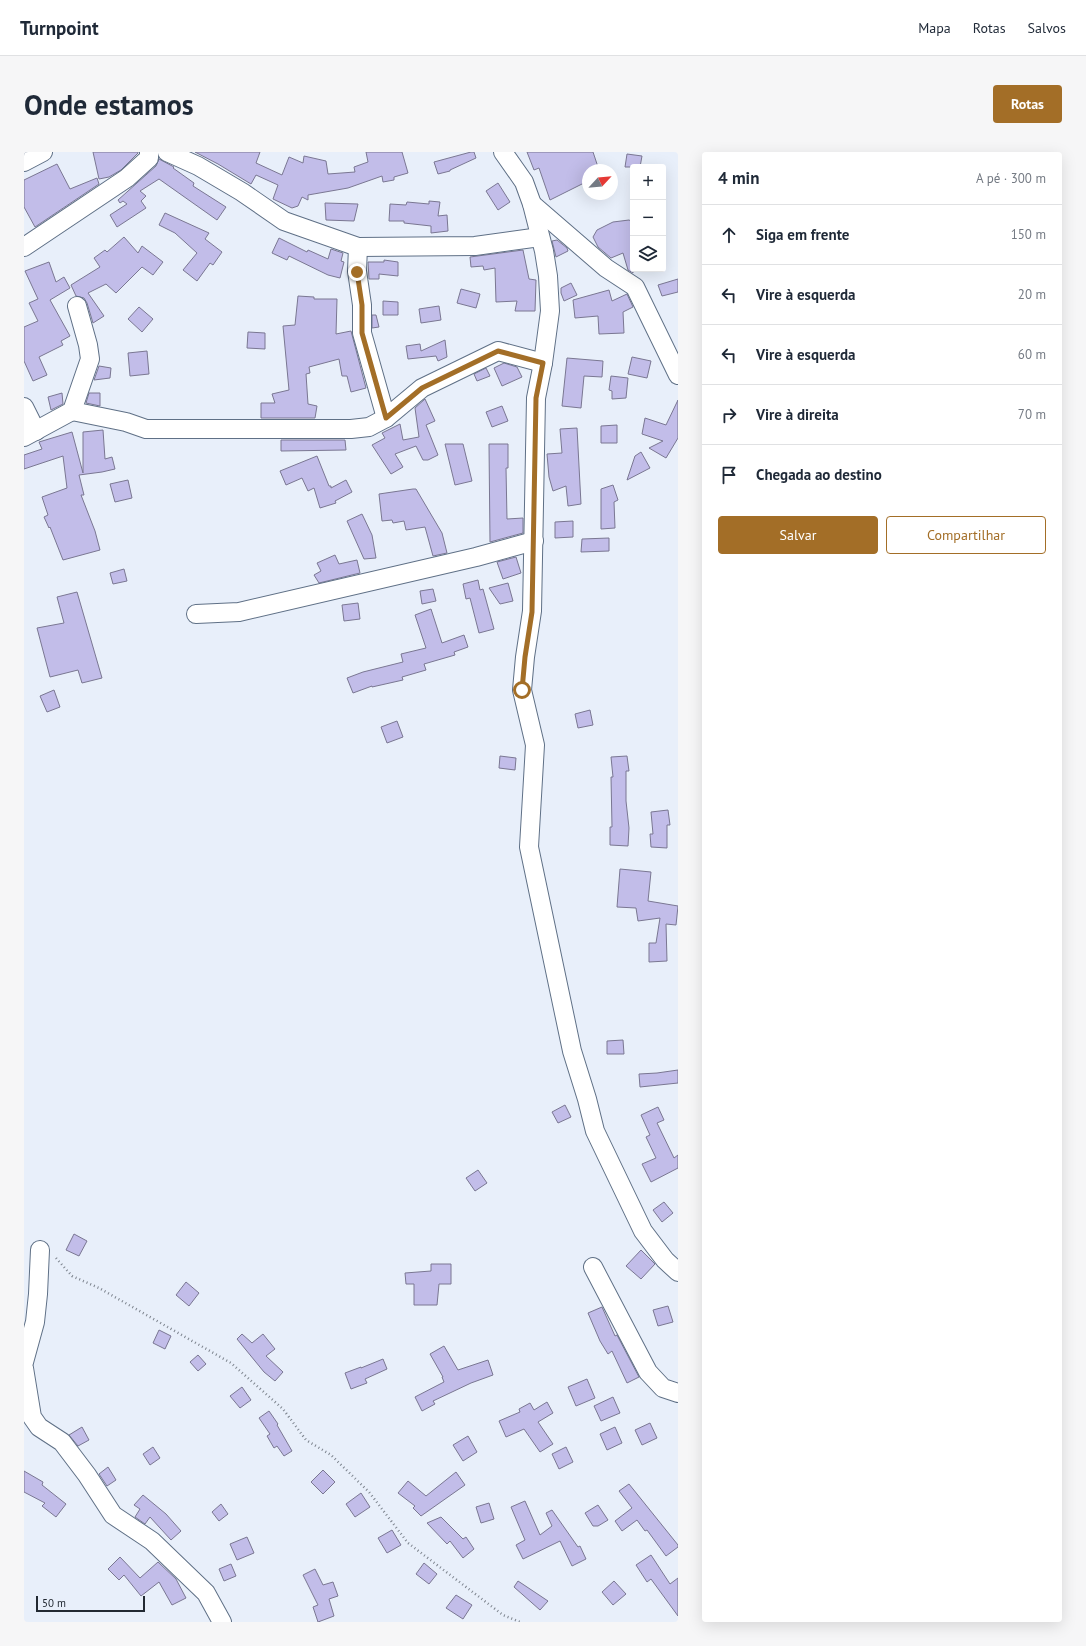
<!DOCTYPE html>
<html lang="pt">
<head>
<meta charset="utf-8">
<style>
	:root { --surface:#fff; --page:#f6f6f7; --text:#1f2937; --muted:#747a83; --line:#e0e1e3; --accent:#a36e27 }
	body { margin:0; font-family:"PT Sans",sans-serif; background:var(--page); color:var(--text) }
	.controls { position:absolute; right:12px; top:12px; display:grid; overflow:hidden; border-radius:4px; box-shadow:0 4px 16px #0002 }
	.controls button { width:36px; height:36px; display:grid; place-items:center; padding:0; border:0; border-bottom:1px solid var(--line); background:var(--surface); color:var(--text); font:20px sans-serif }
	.compass { position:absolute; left:558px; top:12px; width:36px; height:36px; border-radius:50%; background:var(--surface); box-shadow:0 4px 16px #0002; rotate:64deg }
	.scale { position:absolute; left:12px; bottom:10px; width:109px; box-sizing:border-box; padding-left:4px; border:2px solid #222932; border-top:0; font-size:11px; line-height:14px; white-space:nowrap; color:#222932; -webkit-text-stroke:3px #e8effa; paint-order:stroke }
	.stop { position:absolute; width:12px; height:12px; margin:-9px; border:3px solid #a36e27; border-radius:50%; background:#fff }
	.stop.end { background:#a36e27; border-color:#fff; box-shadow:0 1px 4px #0008 }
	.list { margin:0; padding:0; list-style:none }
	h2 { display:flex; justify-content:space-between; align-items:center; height:52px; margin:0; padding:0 16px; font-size:17px }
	h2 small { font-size:13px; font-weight:400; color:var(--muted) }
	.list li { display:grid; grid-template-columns:26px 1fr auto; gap:12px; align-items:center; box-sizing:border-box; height:60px; padding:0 16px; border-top:1px solid var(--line) }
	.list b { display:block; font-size:15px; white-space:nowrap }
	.list em { font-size:13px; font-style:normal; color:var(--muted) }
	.actions { display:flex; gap:8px; padding:12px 16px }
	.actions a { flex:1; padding:9px 0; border:1px solid var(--accent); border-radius:4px; text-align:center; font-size:14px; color:var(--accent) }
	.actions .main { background:var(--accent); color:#fff }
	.icon { flex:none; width:22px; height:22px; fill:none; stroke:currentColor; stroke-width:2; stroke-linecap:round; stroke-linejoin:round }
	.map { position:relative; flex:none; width:654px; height:1470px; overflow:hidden; border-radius:4px }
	header { display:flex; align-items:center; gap:24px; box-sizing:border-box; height:56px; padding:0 20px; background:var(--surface); border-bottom:1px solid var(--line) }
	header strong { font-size:19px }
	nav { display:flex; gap:22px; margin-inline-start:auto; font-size:14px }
	.intro { display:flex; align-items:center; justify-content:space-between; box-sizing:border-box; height:96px; padding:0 24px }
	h1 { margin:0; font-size:28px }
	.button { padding:10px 18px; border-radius:4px; background:var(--accent); color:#fff; font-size:14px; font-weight:700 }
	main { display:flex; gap:24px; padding:0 24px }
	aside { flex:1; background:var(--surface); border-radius:4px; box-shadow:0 4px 16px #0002 }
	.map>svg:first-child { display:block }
	.building { fill:#c2bde9; stroke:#7a7792 }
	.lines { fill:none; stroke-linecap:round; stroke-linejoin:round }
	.minor-casing { stroke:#5f7086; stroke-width:20 }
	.path { stroke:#7d848e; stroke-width:2.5; stroke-dasharray:1 3; stroke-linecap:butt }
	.minor { stroke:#fff; stroke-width:18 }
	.route { stroke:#a36e27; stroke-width:5 }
</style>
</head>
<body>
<header>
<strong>Turnpoint</strong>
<nav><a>Mapa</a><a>Rotas</a><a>Salvos</a></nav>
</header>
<div class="intro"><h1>Onde estamos</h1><a class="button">Rotas</a></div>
<main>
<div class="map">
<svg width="654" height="1470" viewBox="0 0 654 1470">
	<rect width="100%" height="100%" fill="#e8effa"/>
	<g class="building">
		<polygon points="69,0 114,0 114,1 97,18 85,25 75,27"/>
		<polygon points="171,0 236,0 232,11 258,23 265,5 279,11 280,4 302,9 304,22 331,20 330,15 344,10 342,0 378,0 384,21 370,25 370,28 359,30 358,24 324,36 284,43 284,48 278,45 274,54 268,56 249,47 254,33 232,23 227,32 194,12"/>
		<polygon points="447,0 450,0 452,6 426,18 426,19 414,22 410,10"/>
		<polygon points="503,0 569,0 575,18 564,18 564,29 526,48 515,16 510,18"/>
		<polygon points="603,2 618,4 616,15 601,15"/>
		<polygon points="135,7 150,15 149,16 170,31 169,34 202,55 193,68 135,27 116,39 122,44 117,49 122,56 93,75 86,63 103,52 99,49 96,51 94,48 132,14"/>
		<polygon points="33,12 46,37 73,26 75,32 11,75 0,55 0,28"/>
		<polygon points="474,31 486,50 474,58 462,39"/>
		<polygon points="405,49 416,50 414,64 423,63 424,79 407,81 407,74 380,71 380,69 365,69 366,52 382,53 383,50 405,52"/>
		<polygon points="301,51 334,52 330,69 302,68"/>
		<polygon points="141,61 185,81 181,87 198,100 189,113 186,111 173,129 159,118 173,101 151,81 135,73"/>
		<polygon points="605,68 609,70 609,121 604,118 599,101 587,106 574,95 569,85 573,78 589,70"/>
		<polygon points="100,85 114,101 118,94 139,110 129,123 118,115 92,141 82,132 64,141 80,164 69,171 63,151 60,146 52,144 47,133 76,115 70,106 81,98 83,100"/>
		<polygon points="255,86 283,100 284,98 304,107 307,97 319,101 317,109 320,110 316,126 304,123 265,104 263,108 248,101"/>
		<polygon points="533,88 543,96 544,99 532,105 528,89"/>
		<polygon points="499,98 505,127 512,128 511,159 491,159 493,149 472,150 471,116 460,118 459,114 447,115 446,105"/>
		<polygon points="360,108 374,110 374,124 355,122 355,127 345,127 344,110 360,110"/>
		<polygon points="25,110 32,130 40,125 46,136 26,148 46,184 37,189 39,193 15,205 23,223 9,229 0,209 0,175 14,169 5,151 14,147 1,119"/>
		<polygon points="654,127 654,140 638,144 634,133"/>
		<polygon points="547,131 553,143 540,149 537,141 537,136"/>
		<polygon points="437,137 456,142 452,156 433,151"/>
		<polygon points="585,138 588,149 603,142 609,155 599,160 600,181 575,182 574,164 551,166 549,148"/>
		<polygon points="274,144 290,145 290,147 313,147 312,182 327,179 342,236 327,240 323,224 318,224 315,207 285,215 286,221 282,222 284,252 293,254 291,266 237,266 237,251 251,251 248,242 265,238 259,174 271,173"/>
		<polygon points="359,149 374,150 374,163 359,163"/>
		<polygon points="415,154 417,168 397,171 395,157"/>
		<polygon points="115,155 129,167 118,180 104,167"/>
		<polygon points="348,163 352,163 355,175 348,176"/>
		<polygon points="224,180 241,181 241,197 223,196"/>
		<polygon points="421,188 423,205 414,209 412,204 384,207 382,194 396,192 397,199"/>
		<polygon points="123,199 125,222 106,224 104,201"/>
		<polygon points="608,205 627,209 623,226 604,222"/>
		<polygon points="543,206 579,209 578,225 560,224 557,256 538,254"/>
		<polygon points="480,211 493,215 498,225 478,234 470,216"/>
		<polygon points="75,214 87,216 86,226 70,228"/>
		<polygon points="462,216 466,224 453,229 450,222"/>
		<polygon points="587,224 604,226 602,246 588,247 588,239 585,238"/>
		<polygon points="38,241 39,252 27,258 24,245"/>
		<polygon points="65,241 76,241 76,254 62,251"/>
		<polygon points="401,247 411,269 402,273 414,303 404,308 399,308 392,294 371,302 379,315 367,322 348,293 361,286 358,281 376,272 379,288 395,285 391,256"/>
		<polygon points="654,248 654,286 642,306 625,296 639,289 618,282 621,266 642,273"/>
		<polygon points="478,254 484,269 468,275 462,260"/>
		<polygon points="593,273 593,291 577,291 577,274"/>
		<polygon points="553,276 557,352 544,354 542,334 529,339 525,325 523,302 538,301 536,277"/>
		<polygon points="79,278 81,307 88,305 91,317 78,320 55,323 60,343 57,343 71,379 76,398 39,408 26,375 25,376 20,365 24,363 18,345 43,336 39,304 0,317 0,303 18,297 15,290 48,280 59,321 59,280"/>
		<polygon points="257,288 321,288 322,298 257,299"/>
		<polygon points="421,292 439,292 448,329 431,333"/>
		<polygon points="465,292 484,292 484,316 482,316 483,367 499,366 499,381 466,390"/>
		<polygon points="617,300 626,316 603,328 611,304"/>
		<polygon points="293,304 305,334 307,334 307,336 322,328 328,340 311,349 312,351 296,356 290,336 284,339 278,326 262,333 256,319"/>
		<polygon points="104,328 108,346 91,350 86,332"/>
		<polygon points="589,333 594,348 590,350 591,376 577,377 577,337"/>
		<polygon points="389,337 392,337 418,381 423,401 409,404 401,375 382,378 380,369 369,371 368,368 358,369 355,342"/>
		<polygon points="338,362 348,383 352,406 340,407 323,369"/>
		<polygon points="549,369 549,385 531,386 531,370"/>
		<polygon points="585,386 585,399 557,400 558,387"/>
		<polygon points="311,403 315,412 333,408 336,421 295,431 290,423 297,419 293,411"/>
		<polygon points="492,405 497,421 479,427 473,410"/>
		<polygon points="100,417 103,429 89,432 86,421"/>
		<polygon points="454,428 456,438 459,437 470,477 455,481 446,446 442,447 439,432"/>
		<polygon points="484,431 489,449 476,452 465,436"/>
		<polygon points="409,437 412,449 398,452 396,439"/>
		<polygon points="53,440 78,526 58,531 54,518 26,525 13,476 40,471 33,445"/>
		<polygon points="334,451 336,467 320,469 318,453"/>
		<polygon points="407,457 418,491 440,483 444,495 430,500 431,503 400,512 402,518 378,525 379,528 348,535 348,534 329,541 323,526 339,520 379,510 377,502 402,496 391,463"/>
		<polygon points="30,538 36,555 23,560 16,544"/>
		<polygon points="566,558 569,573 554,576 551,562"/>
		<polygon points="373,569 379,585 363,591 357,575"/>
		<polygon points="476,604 492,606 491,618 475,616"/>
		<polygon points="603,604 605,619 602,619 602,649 605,676 604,694 586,693 586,675 588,675 587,625 589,625 587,605"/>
		<polygon points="644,658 646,673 643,673 643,696 627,695 626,682 629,682 627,660"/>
		<polygon points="596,717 627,720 624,749 654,754 652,773 642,772 643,809 625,810 625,791 632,791 636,766 614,769 612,756 593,755"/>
		<polygon points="599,888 600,902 583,902 583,889"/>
		<polygon points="654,918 654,931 616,935 615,922 633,921"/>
		<polygon points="541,953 547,965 534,971 528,960"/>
		<polygon points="634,955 640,968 633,971 650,1006 654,1003 654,1016 627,1030 618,1012 632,1006 622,985 626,983 617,963"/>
		<polygon points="454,1018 463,1031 451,1039 442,1026"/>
		<polygon points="640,1050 649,1061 638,1070 629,1058"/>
		<polygon points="50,1082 63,1089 55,1104 42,1098"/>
		<polygon points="617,1098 631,1112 617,1127 602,1114"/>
		<polygon points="407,1112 427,1112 427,1132 415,1132 413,1153 390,1153 390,1132 382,1132 381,1121 407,1119"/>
		<polygon points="162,1130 175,1141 165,1154 152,1143"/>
		<polygon points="644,1154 649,1170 634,1174 629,1158"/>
		<polygon points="578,1155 591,1184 593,1183 615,1225 603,1231 588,1199 584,1202 576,1189 564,1161"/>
		<polygon points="135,1178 147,1184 141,1197 129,1191"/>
		<polygon points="218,1182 228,1191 239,1182 251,1197 242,1204 259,1220 251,1229 240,1220 213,1187"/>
		<polygon points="420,1194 434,1218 464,1208 469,1223 447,1231 409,1249 411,1252 398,1259 391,1245 420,1230 418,1225 419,1225 406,1202"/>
		<polygon points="174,1203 182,1212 174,1219 166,1210"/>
		<polygon points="359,1207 363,1217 341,1227 343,1231 327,1237 321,1221 337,1215 337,1216"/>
		<polygon points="563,1227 571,1246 552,1254 544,1235"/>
		<polygon points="218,1235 227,1248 216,1256 206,1244"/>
		<polygon points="589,1245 596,1261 577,1269 570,1254"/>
		<polygon points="523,1250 529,1261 514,1270 529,1292 516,1300 500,1277 482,1285 475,1269 496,1260 495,1257 506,1251 510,1258"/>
		<polygon points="245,1259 254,1272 253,1273 268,1299 260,1304 253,1294 250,1296 243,1284 246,1282 235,1266"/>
		<polygon points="626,1271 633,1286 618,1293 611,1278"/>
		<polygon points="58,1275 65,1288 54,1294 45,1283"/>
		<polygon points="591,1275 598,1291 583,1298 576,1282"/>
		<polygon points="444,1284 453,1300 439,1309 429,1293"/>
		<polygon points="129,1295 136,1306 126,1313 119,1302"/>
		<polygon points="542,1295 549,1310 535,1317 528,1302"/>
		<polygon points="84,1315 92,1328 83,1334 75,1322"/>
		<polygon points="299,1318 311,1330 299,1342 287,1330"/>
		<polygon points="0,1319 19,1330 18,1333 42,1352 32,1365 18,1354 21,1351 0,1340"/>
		<polygon points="432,1320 441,1333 397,1364 389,1356 391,1354 374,1341 384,1329 402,1344"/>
		<polygon points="605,1332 654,1393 654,1395 642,1404 623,1378 621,1379 613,1368 598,1379 591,1369 608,1356 595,1339"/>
		<polygon points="337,1341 346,1355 331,1365 322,1352"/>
		<polygon points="119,1343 142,1362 157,1379 147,1388 126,1365 121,1372 111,1365 116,1357 110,1353"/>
		<polygon points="501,1349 516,1383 528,1374 522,1361 528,1358 554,1395 556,1394 562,1407 548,1414 536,1389 499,1407 492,1393 501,1388 487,1355"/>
		<polygon points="465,1351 470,1367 457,1371 452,1355"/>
		<polygon points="197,1352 204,1362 195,1369 188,1360"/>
		<polygon points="574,1353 584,1368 574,1374 569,1374 561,1361"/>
		<polygon points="417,1365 439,1387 442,1385 450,1397 439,1406 426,1389 423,1392 403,1371"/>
		<polygon points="368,1378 377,1393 363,1401 354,1386"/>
		<polygon points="223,1385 230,1401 213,1408 206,1392"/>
		<polygon points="627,1403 646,1432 654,1426 654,1464 627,1427 623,1430 612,1413"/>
		<polygon points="96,1405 116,1426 134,1410 152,1427 162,1446 148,1453 135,1430 117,1444 100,1423 95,1428 84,1417"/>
		<polygon points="400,1411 413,1422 405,1432 392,1422"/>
		<polygon points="207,1412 212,1424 200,1429 195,1417"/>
		<polygon points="291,1417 299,1433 309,1430 314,1444 305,1447 310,1464 294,1470 289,1455 294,1453 279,1423"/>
		<polygon points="494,1429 524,1449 516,1458 490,1435"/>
		<polygon points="590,1429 602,1442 589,1453 578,1440"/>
		<polygon points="432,1443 448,1453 439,1467 422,1456"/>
	</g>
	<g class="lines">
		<g class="minor-casing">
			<g id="minor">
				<polyline points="143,0 174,14 218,40 260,69 334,95 451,94 516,85"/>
				<polyline points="479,0 500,30 508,52 520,99 524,124 526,159 519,211 512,246 508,459 501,505 498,538 511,593 505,695 548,899 563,947 571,979 619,1079 641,1108 654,1120"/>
				<polyline points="0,10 19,0"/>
				<polyline points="508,52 582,116 611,135 654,223"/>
				<polyline points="0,95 103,26 125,6 125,0"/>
				<polyline points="334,95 333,119 338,153 338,181 362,266"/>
				<polyline points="0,255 12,279"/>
				<polyline points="48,259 102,270 122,277 327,277 345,275 362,266 398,236 474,199 519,211"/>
				<polyline points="0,285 48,259 66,207 64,193 53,154"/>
				<polyline points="172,462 215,460 452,405 510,389"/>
				<polyline points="569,1115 624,1220 639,1236 654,1241"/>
				<polyline points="0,1210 11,1170 14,1142 16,1098"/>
				<polyline points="0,1216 8,1265 15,1275 38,1290 63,1323 89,1363 128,1389 182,1441 198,1470"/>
			</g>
		</g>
		<polyline class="path" points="32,1106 48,1124 75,1136 207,1211 259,1257 282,1288 307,1303 345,1340 384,1391 479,1463 496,1470"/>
		<use href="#minor" class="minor"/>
	</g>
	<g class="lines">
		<polyline class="route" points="333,120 338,153 338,181 362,266 398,236 474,199 519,211 512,246 508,460 501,505 498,538"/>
	</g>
</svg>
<div class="controls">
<button>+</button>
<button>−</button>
<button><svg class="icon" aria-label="layers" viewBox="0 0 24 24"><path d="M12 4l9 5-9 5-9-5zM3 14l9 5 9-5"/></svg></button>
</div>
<svg class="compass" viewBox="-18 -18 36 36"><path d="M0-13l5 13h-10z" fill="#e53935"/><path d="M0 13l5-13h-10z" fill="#747a83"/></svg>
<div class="scale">50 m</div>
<div class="stop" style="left:498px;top:538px"></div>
<div class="stop end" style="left:333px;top:120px"></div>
</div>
<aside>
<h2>4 min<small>A pé · 300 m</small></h2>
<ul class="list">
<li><svg class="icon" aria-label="ahead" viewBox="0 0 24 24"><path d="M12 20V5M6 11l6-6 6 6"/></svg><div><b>Siga em frente</b></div><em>150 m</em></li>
<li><svg class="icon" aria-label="left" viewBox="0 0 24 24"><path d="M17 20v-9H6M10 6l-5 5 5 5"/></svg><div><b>Vire à esquerda</b></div><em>20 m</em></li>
<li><svg class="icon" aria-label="left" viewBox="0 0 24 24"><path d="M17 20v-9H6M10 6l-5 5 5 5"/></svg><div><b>Vire à esquerda</b></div><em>60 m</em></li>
<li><svg class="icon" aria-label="right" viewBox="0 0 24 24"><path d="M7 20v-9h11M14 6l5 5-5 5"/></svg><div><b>Vire à direita</b></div><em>70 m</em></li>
<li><svg class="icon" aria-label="arrive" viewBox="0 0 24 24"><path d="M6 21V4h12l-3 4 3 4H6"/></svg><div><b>Chegada ao destino</b></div></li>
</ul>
<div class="actions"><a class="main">Salvar</a><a>Compartilhar</a></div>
</aside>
</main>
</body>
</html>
